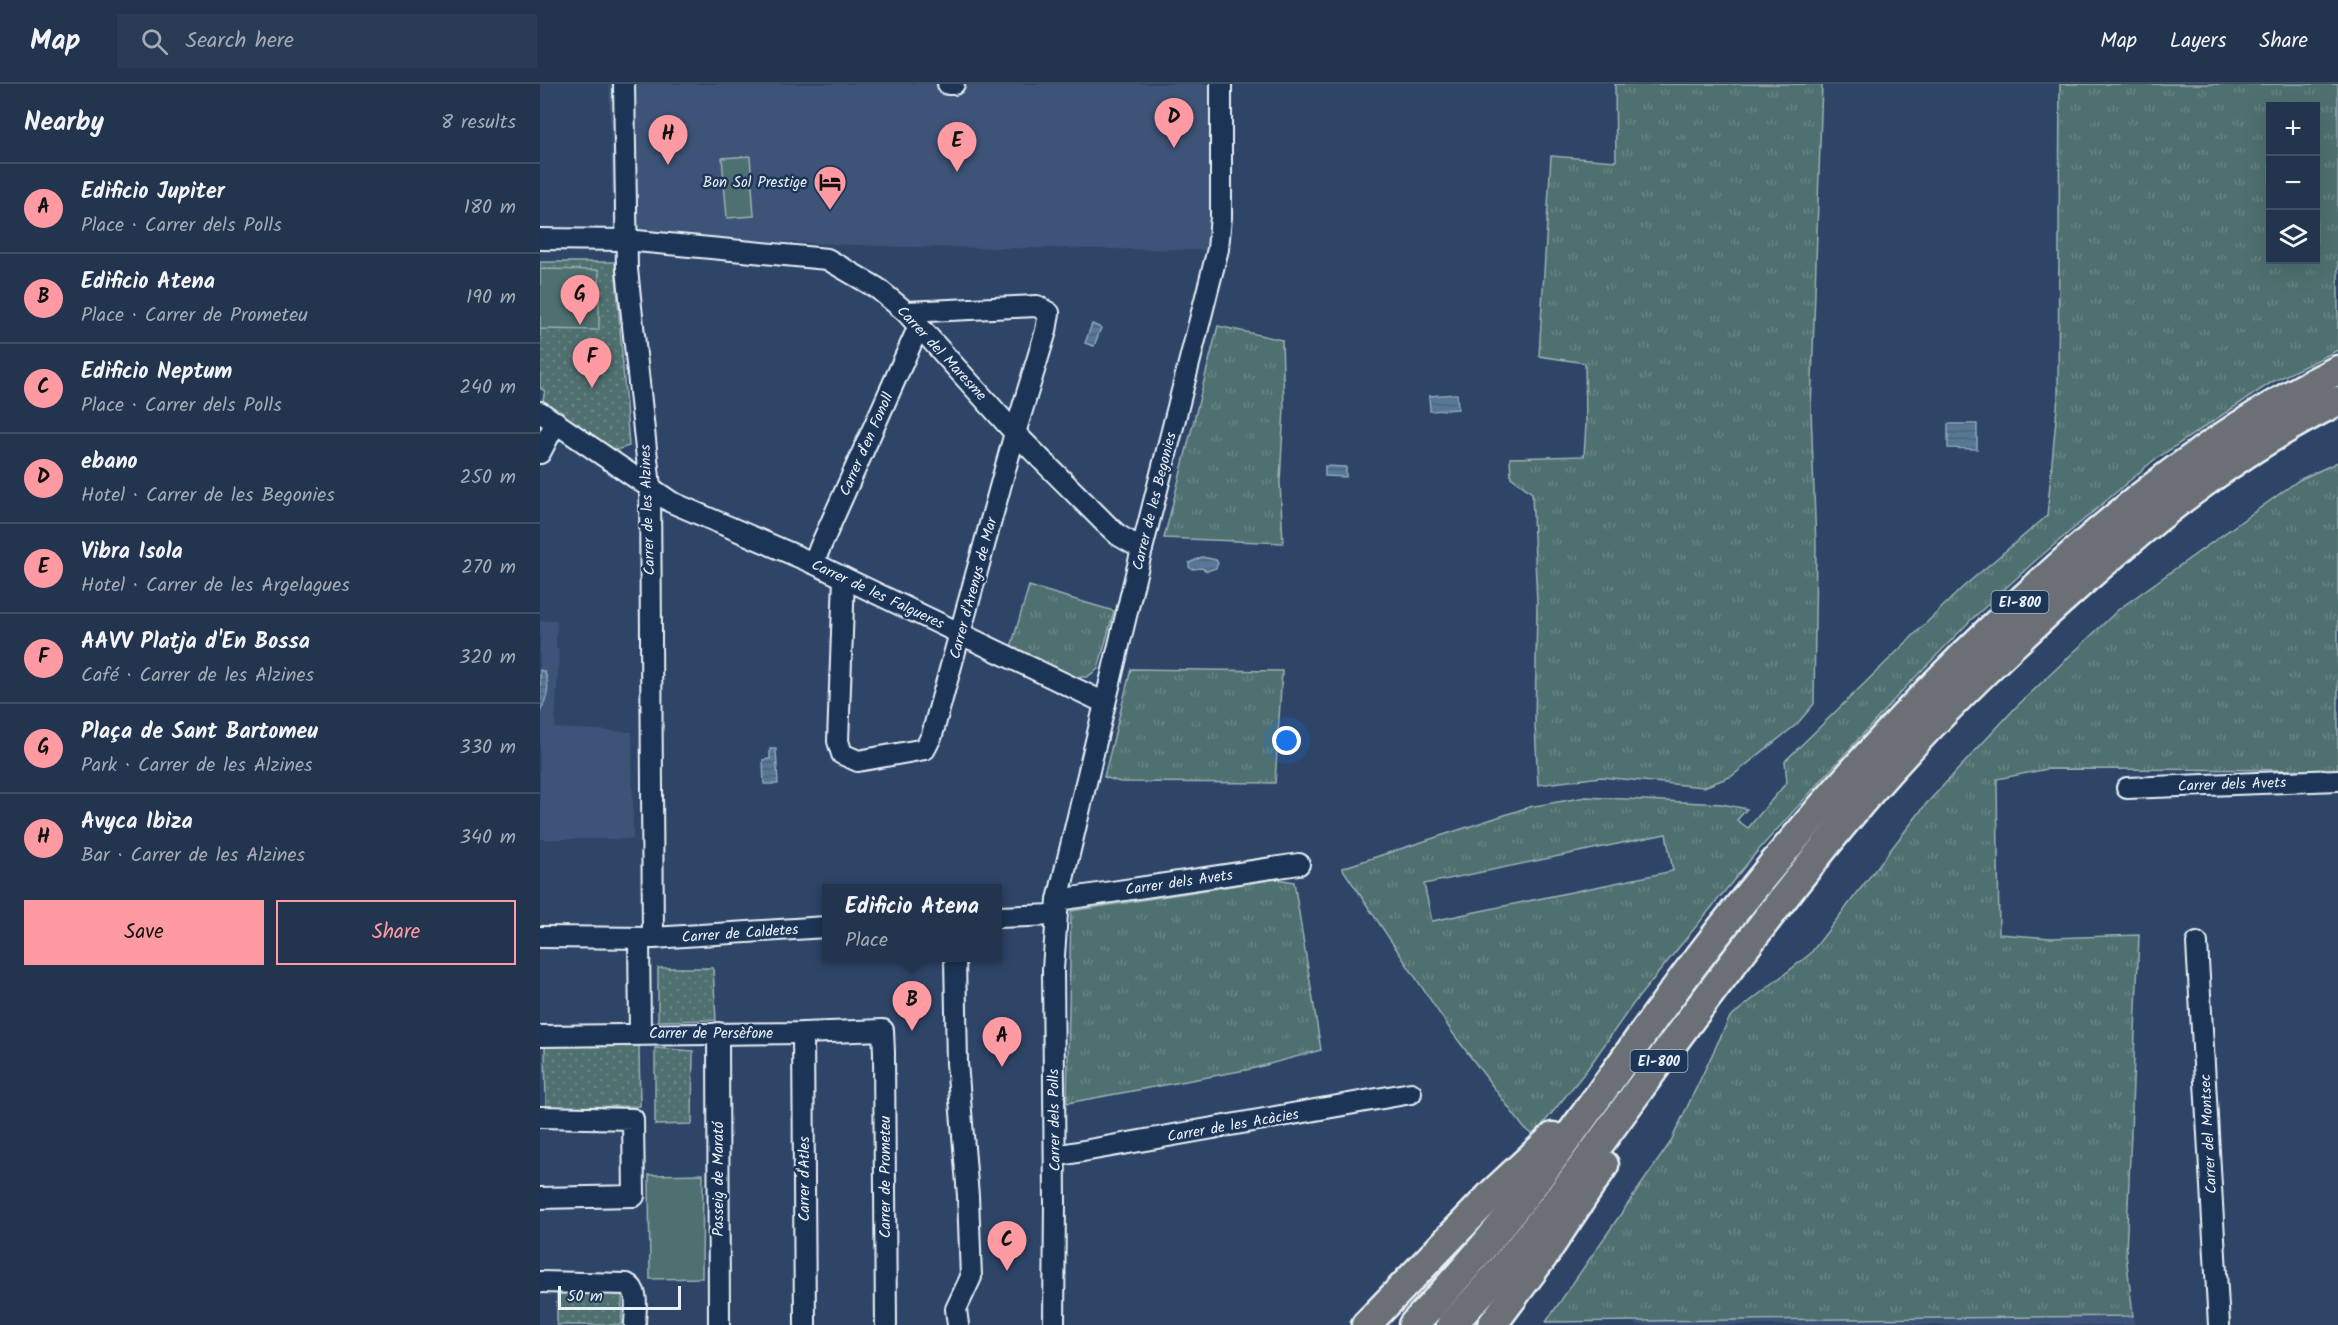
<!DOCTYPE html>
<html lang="en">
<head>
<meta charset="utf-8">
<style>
	:root { --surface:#22344e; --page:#2a3c55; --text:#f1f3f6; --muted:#a2aab6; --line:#3f4f66; --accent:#ff9aa2 }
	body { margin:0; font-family:Kalam,sans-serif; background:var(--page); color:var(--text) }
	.controls { position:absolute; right:18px; top:18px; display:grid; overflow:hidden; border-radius:0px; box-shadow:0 6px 24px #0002 }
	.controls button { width:54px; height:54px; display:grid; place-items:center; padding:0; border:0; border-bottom:2px solid var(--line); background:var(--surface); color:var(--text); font:30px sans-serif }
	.scale { position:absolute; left:18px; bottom:15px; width:123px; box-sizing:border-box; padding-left:6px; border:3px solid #e8f1f8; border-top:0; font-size:16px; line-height:21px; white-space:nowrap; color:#e8f1f8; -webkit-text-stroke:4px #1d3557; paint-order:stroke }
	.you { position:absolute; left:747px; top:657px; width:21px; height:21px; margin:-15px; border:4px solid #fff; border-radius:50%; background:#1a73e8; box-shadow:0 0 0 9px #1a73e833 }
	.badge { display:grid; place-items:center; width:39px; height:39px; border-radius:50%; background:var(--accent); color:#111; font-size:20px; font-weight:700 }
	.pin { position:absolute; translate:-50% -50px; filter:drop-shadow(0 2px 3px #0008) }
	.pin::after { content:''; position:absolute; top:32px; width:21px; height:18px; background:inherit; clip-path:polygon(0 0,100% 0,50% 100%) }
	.popup { position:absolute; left:282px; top:800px; width:180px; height:78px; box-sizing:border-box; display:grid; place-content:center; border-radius:0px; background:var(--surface); filter:drop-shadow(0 2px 4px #0005); font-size:20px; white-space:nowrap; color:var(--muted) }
	.popup b { font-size:22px; color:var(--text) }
	.popup::after { content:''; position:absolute; left:50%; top:100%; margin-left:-12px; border:12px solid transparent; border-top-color:var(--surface) }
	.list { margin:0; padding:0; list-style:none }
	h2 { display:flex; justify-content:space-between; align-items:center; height:78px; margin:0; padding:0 24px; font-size:26px }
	h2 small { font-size:20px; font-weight:400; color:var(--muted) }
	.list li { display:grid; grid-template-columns:39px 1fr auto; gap:18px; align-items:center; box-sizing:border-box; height:90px; padding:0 24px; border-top:2px solid var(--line) }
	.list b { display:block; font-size:22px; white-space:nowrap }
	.list p { margin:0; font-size:20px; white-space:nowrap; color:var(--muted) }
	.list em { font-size:20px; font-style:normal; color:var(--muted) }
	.actions { display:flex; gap:12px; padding:18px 24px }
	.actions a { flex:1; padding:14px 0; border:2px solid var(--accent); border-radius:0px; text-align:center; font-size:21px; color:var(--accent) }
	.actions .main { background:var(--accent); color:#111 }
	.icon { flex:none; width:33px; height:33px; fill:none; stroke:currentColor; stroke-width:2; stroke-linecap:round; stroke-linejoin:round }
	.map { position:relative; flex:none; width:1798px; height:1241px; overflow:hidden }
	header { display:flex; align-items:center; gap:36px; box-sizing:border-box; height:84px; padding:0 30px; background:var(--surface); border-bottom:2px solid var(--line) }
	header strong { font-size:28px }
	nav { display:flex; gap:33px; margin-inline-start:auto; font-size:21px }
	.search { width:420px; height:54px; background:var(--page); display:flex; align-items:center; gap:15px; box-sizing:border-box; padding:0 21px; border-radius:0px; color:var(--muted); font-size:22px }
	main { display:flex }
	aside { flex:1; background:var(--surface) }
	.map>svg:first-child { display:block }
	.built { fill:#3d5377 }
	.grass { fill:url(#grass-tufts); stroke:#9cb0b4; stroke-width:1.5; fill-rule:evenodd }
	.park { fill:url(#park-dots); stroke:#9cb0b4; stroke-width:1.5 }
	.pitch { fill:#50706f; stroke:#9cb0b4; stroke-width:1.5 }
	.water { fill:url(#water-rules); stroke:#90a8bd; stroke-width:1.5 }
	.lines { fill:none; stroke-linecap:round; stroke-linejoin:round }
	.minor-casing { stroke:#e8f1f8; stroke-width:24 }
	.highway-casing { stroke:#e8f1f8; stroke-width:33 }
	.minor { stroke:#1d3557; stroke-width:20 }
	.highway { stroke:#6b7074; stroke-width:28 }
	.labels { text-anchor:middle; stroke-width:5; stroke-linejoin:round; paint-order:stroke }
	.shield { fill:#1d3557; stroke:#abb9c8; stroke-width:1.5 }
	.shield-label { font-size:14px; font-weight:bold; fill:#e8f1f8 }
	.poi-label { font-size:15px; fill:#e8f1f8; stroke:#1d3557; text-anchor:end }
	.street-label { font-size:15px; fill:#e8f1f8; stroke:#1d3557 }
</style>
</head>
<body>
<header>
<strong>Map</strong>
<div class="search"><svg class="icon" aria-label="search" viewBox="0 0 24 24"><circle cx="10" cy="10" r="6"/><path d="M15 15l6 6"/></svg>Search here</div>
<nav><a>Map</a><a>Layers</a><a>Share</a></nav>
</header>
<main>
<aside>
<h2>Nearby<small>8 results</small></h2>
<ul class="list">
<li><span class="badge">A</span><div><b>Edificio Jupiter</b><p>Place · Carrer dels Polls</p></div><em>180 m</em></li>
<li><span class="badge">B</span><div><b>Edificio Atena</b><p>Place · Carrer de Prometeu</p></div><em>190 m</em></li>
<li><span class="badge">C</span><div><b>Edificio Neptum</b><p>Place · Carrer dels Polls</p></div><em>240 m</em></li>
<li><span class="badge">D</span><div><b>ebano</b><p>Hotel · Carrer de les Begonies</p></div><em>250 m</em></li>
<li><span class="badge">E</span><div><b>Vibra Isola</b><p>Hotel · Carrer de les Argelagues</p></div><em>270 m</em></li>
<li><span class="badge">F</span><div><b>AAVV Platja d'En Bossa</b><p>Café · Carrer de les Alzines</p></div><em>320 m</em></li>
<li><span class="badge">G</span><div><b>Plaça de Sant Bartomeu</b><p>Park · Carrer de les Alzines</p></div><em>330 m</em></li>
<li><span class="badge">H</span><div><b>Avyca Ibiza</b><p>Bar · Carrer de les Alzines</p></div><em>340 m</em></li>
</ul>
<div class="actions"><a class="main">Save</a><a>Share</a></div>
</aside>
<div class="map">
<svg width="1798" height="1241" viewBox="0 0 1798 1241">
	<defs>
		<pattern id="grass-tufts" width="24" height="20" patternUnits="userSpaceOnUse" patternTransform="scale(1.5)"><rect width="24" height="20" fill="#50706f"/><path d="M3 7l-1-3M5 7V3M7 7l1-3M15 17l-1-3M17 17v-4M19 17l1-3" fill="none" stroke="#698584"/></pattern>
		<pattern id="park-dots" width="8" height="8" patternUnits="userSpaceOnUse" patternTransform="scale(1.5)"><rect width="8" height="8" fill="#50706f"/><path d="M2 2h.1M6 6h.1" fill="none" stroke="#698584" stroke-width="1.8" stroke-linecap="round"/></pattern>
		<pattern id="water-rules" width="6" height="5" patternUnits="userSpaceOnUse" patternTransform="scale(1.5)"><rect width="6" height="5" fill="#567896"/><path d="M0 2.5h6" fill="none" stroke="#4f6274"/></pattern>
	</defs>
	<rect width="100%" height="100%" fill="#2e4568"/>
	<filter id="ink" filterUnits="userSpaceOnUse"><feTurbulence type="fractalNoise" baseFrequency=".0167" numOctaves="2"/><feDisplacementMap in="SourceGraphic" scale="12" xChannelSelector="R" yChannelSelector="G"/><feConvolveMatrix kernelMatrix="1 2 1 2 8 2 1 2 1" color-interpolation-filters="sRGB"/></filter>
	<g filter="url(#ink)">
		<g class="built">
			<polygon points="69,0 669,0 672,166 362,163 73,150"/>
			<polygon points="17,536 16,563 19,567 15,644 92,648 93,755 0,755 0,537"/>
			<polygon points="1593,1232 1595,1241 1096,1241 1093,1237"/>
		</g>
		<g class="grass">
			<polygon points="1075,0 1282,0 1271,326 1276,462 1274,620 1257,640 1192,692 1164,703 1061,693 998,701 995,641 997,519 992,409 971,393 970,374 1044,372 1046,340 1045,279 999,272 1011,72 1076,77"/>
			<path d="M1520 0H1798V266L1732 298 1614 376 1494 478 1430 537 1361 608 1215 770 1093 920 1046 987 994 1051 984 1044 912 948 802 784 989 723 1046 713 1182 720 1207 725 1197 736 1208 744 1247 698 1245 677 1423 503 1507 432 1518 313ZM1730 22H1776V176H1730ZM1126 750 1133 787 892 837 884 800Z"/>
			<polygon points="678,242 742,256 744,324 740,398 743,459 624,454"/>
			<polygon points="1798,378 1798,686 1507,685 1457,695 1459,850 1511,854 1599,851 1586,1170 1593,1232 1006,1238 1130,1059 1190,933 1270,870 1386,720 1476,623 1579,525 1759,396"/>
			<polygon points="489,502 574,527 558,585 547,593 534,593 471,563"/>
			<polygon points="591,585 742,587 735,699 580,698 564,693"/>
			<polygon points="737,795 754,798 781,966 711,985 527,1019 531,827"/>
		</g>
		<g class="park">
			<polygon points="0,178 75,178 89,362 73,367 2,320 5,307 0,304"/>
			<polygon points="118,884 173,884 176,936 118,937"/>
			<polygon points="99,960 100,1022 6,1023 5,961"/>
			<polygon points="115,964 153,967 152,1040 115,1041"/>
			<polygon points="17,1208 82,1211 82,1241 17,1241"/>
		</g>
		<g class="pitch">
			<polygon points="210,72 214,132 187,134 182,74"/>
			<polygon points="0,185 59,186 59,246 0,245"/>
			<polygon points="163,1090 162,1194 110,1195 109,1091"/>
		</g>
		<g class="water">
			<polygon points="552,240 561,244 554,262 545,259"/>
			<polygon points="917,310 918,325 890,327 889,312"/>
			<polygon points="1408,340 1437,340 1437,365 1408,364"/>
			<polygon points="785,382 806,383 806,393 785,392"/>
			<polygon points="662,473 676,476 678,479 676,484 667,487 662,484 652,485 649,483 649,479"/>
			<path d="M0 586 5 588C10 603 8 613 0 628Z"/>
			<polygon points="230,665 236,665 238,700 224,700 223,676 230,675"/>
		</g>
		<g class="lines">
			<g class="minor-casing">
				<g id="minor">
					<polyline points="84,0 87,185 110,403 113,854"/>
					<polyline points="408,0 414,0"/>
					<polyline points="0,155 86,156 287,175 337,204 366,228 475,349 566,440 578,451 602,465"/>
					<polyline points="0,328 131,418 273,479 565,619"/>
					<polyline points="0,369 16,338"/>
					<polyline points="273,479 379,242"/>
					<polyline points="304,494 298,657 302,670 318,677 385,665 392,651 475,349 506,247 509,229 497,222 366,228"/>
					<polyline points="1587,704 1798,696"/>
					<polyline points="518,816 759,780"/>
					<polyline points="458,833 516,831"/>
					<polyline points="0,853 113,854 286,843"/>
					<polyline points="99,854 100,949"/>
					<polyline points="1657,859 1679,1241"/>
					<polyline points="415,874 417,979 428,1112 431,1193 416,1225 418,1241"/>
					<polyline points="178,949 179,1241"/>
					<polyline points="263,949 265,1241"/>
					<polyline points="0,952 263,949 343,946 344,969 346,1241"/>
					<polyline points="0,1033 93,1035 94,1112 0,1114"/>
					<polyline points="515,1072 871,1009"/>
					<path d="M0 1198 87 1200C100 1206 95 1228 95 1241"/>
					<polyline points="514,1241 515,1118 513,885 518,816 602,465 678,165 681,133 681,0"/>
				</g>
			</g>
			<g class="highway-casing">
				<g id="highway">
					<polyline points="826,1241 955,1107 1013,1053"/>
					<path d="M873 1241C909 1203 943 1165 975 1124 1036 1047 1091 964 1150 885 1255 747 1365 622 1493 506 1587 419 1682 343 1798 286"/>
					<path d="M911 1241C1000 1149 1071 1042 1147 940 1204 864 1262 788 1324 715 1390 638 1468 563 1544 496 1621 428 1705 362 1798 317"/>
					<polyline points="952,1241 1002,1174 1064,1081"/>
				</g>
			</g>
			<use href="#minor" class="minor"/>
			<use href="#highway" class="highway"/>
		</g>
	</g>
	<defs>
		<g id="hotel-pin" transform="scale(1.725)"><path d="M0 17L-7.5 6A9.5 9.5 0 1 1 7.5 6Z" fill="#ff9aa2" stroke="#1d3557"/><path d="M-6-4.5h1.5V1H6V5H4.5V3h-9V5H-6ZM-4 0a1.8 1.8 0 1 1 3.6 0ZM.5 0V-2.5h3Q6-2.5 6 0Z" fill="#111"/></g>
	</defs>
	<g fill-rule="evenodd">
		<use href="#hotel-pin" x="290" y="98"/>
	</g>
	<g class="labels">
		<g class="shield">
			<rect x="1451.5" y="507" width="57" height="22" rx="4.5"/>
			<rect x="1090.5" y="966" width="57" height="22" rx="4.5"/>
		</g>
		<g class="shield-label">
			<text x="1480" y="523">EI-800</text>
			<text x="1119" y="982">EI-800</text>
		</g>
		<g class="poi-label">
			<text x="267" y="103">Bon Sol Prestige</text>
		</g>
		<g class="street-label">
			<text transform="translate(402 269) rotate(47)" y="5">Carrer del Maresme</text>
			<text transform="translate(326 360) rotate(-66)" y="5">Carrer d'en Fonoll</text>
			<text transform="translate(614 417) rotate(-76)" y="5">Carrer de les Begonies</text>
			<text transform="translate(107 426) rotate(-92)" y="5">Carrer de les Alzines</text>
			<text transform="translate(433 504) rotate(-75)" y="5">Carrer d'Arenys de Mar</text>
			<text transform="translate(338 510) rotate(25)" y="5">Carrer de les Falgueres</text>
			<text transform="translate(1692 700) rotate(-2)" y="5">Carrer dels Avets</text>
			<text transform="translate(639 798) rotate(-8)" y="5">Carrer dels Avets</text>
			<text transform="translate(200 849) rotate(-4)" y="5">Carrer de Caldetes</text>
			<text x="171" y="954">Carrer de Persèfone</text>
			<text transform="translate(514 1036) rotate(-91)" y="5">Carrer dels Polls</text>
			<text transform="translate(693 1041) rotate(-10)" y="5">Carrer de les Acàcies</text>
			<text transform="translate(1668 1050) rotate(-93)" y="5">Carrer del Montsec</text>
			<text transform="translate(345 1093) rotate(-90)" y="5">Carrer de Prometeu</text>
			<text transform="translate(178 1095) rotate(-90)" y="5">Passeig de Marató</text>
			<text transform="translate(264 1095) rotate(-90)" y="5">Carrer d'Atles</text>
		</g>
	</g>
</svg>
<div class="controls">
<button>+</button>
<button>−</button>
<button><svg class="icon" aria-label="layers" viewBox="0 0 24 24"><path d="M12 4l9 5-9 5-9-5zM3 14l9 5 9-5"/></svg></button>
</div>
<div class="scale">50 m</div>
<div class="you"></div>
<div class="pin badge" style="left:462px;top:983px">A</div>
<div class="pin badge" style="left:372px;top:947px">B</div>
<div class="popup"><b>Edificio Atena</b>Place</div>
<div class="pin badge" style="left:467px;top:1187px">C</div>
<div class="pin badge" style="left:634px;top:64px">D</div>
<div class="pin badge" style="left:417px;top:88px">E</div>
<div class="pin badge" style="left:52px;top:304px">F</div>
<div class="pin badge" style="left:40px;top:241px">G</div>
<div class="pin badge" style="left:128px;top:81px">H</div>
</div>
</main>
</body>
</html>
